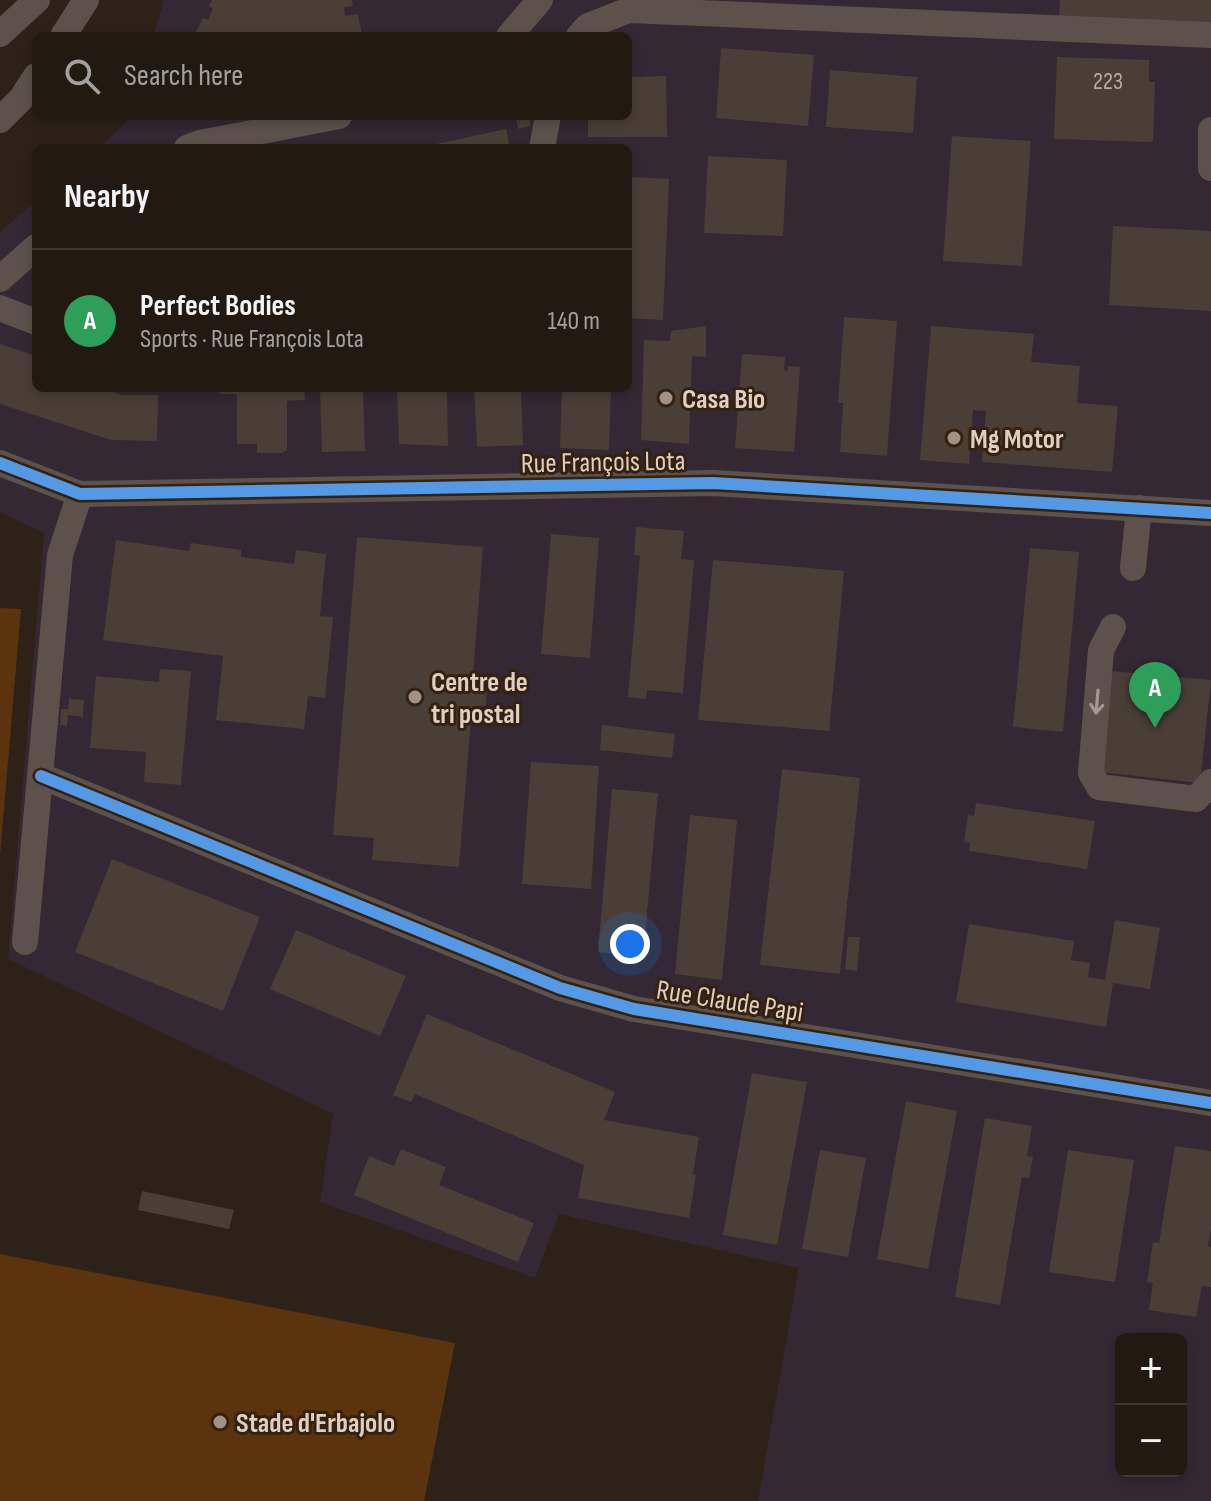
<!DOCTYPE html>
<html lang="en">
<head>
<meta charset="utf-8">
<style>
	:root { --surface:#221a11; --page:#2a231a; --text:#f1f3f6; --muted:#a2a19f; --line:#3f3831; --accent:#a09287 }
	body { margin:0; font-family:"Sofia Sans Condensed",sans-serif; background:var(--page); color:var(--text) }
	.controls { position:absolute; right:24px; bottom:24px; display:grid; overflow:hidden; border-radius:12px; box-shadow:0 4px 12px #0003 }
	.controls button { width:72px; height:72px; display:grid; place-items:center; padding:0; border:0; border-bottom:2px solid var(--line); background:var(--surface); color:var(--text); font:40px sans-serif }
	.you { position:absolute; left:630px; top:944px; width:28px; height:28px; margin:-20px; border:6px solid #fff; border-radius:50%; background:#1a73e8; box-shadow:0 0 0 12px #1a73e833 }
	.badge { display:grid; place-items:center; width:52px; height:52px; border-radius:50%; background:var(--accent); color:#fff; font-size:26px; font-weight:700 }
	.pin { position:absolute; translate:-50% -66px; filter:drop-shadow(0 2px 4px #0008) }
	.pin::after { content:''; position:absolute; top:42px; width:28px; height:24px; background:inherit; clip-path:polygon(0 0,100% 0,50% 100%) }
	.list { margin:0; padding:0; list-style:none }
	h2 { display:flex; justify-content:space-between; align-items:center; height:104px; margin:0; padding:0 32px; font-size:34px }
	h2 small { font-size:26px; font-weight:400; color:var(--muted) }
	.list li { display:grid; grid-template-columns:52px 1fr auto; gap:24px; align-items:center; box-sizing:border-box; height:144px; padding:0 32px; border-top:2px solid var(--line) }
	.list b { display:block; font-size:30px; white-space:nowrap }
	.list p { margin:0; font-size:26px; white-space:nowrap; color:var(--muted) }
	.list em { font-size:26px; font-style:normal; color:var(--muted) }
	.icon { flex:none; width:44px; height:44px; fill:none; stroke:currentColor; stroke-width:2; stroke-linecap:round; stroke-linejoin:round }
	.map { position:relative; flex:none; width:1211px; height:1501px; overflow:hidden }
	.search { position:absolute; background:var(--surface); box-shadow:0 4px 12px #0003; left:32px; top:32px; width:600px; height:88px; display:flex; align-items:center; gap:20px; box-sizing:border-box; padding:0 28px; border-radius:12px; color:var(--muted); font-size:30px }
	.panel { position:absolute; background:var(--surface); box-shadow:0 4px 12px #0003; left:32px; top:144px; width:600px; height:248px; border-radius:12px }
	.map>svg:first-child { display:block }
	.industrial { fill:#332833; fill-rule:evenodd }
	.green { fill:#5b330c }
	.building { fill:#4a3f36 }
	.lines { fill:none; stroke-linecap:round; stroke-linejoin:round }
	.minor { stroke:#5c524b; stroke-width:26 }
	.cycleway-casing { stroke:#36210e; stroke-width:17 }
	.cycleway { stroke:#5399e6; stroke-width:12 }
	.oneway { stroke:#a4978e }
	.poi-dot { fill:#a09287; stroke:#36210e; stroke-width:3 }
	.labels { text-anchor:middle; stroke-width:6; stroke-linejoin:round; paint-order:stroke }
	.number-label { font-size:24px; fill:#b9aba0 }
	.poi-label { font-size:28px; font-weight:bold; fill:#decfc4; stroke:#36210e; text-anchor:start }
	.street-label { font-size:28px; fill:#decfc4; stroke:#36210e }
</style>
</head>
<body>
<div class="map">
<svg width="1211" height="1501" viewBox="0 0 1211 1501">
	<rect width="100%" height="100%" fill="#2d2217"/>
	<path class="industrial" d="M164 0H1211V1501H758L799 1268 559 1214 535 1278 320 1202 333 1114 8 959 44 533 0 512V232L36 201V388H628V148H98L126 123 129 116H628V36H153ZM1121 1339H1181V1471H1121Z"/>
	<g class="green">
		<polygon points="0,608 21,609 0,856"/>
		<polygon points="0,1254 455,1343 424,1501 0,1501"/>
	</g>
	<g class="building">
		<polygon points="212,0 352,0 353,6 344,7 345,16 358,14 362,36 194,36 203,18 208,20 213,8 209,6"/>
		<polygon points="1060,0 1211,0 1211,24 1059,19"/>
		<polygon points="721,48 814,55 808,126 716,118"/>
		<polygon points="1057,57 1149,60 1149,82 1155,82 1153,142 1054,139"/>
		<polygon points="830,70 917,77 913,133 826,127"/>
		<polygon points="666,76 667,137 588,137 588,116 628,116 628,77"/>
		<polygon points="529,116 531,126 518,129 516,117"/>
		<polygon points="506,129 510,148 422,148 422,147"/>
		<polygon points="952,136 1031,141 1022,266 943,261"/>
		<polygon points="708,156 787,160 783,236 704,233"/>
		<polygon points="628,177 669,179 663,320 628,318"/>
		<polygon points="1113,226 1211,231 1211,311 1109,305"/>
		<polygon points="844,317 897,321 887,456 840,452 843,403 838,403"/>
		<polygon points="706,326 706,357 692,356 689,444 641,440 644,340 670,341 671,331"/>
		<polygon points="931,326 1034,334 1031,362 1080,366 1077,403 1118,406 1112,472 982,462 986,411 973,410 969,464 920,460"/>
		<polygon points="0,344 36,356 36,388 102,388 122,395 158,395 157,441 111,440 0,404"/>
		<polygon points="742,354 785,357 784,370 788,371 788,366 800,367 794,452 735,448"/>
		<polygon points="220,388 304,388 305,400 287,401 287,450 282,453 257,453 257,444 237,444 237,394 220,394"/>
		<polygon points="397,388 447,388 448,446 399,444"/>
		<polygon points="474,388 521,388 523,445 477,447"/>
		<polygon points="562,388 611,388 609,450 560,448"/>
		<polygon points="363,389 365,451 322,452 320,390"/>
		<polygon points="636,527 684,531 681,559 694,560 683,693 647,690 646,699 628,697 640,556 634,555"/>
		<polygon points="551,534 599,538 590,658 541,654"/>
		<polygon points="357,537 483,547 472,688 487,689 486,706 472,706 459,867 372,860 374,838 333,835"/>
		<polygon points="116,540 189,551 191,543 241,550 241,557 294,564 296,550 326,554 320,616 333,617 325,698 308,696 304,729 216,720 223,656 103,640"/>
		<polygon points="1030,548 1079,552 1063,732 1013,727"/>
		<polygon points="713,560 844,571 829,731 698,720"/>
		<polygon points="160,669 191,671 181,785 144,782 146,752 90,748 96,676 159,682"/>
		<polygon points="1110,671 1211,680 1200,783 1100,772"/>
		<polygon points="69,699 84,700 83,717 68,715 67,726 60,725 61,709 68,709"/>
		<polygon points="602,725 675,734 672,758 600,750"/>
		<polygon points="531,762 599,766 591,889 522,884"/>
		<polygon points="782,769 860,778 840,974 760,965"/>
		<polygon points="612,789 658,793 643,957 598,952"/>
		<polygon points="976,803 1095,821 1087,869 969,851 970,843 964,842 968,815 974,816"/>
		<polygon points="690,815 737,820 722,980 675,974"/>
		<polygon points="112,859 260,917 223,1011 75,952"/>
		<polygon points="1115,920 1160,928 1150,989 1113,983 1106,1027 956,1002 969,924 1074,941 1071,960 1090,963 1088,977 1105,980"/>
		<polygon points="296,930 406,976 380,1036 270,989"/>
		<polygon points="848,937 860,937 857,971 845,969"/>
		<polygon points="427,1014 615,1092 604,1120 699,1137 693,1174 696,1175 689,1218 578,1198 584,1165 415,1094 411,1102 393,1095"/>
		<polygon points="752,1073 807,1082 777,1245 723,1235"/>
		<polygon points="906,1101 957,1111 928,1269 877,1259"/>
		<polygon points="985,1118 1032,1126 1027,1156 1033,1157 1029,1178 1022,1177 1000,1305 955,1297"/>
		<polygon points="1175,1146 1211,1151 1211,1228 1208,1246 1211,1247 1211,1287 1202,1286 1196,1317 1149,1310 1153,1283 1147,1282 1153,1242 1159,1243"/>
		<polygon points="401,1149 446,1167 439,1185 534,1223 518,1262 354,1195 369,1156 394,1166"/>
		<polygon points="820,1150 866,1158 848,1257 802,1249"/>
		<polygon points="1068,1150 1134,1160 1115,1282 1049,1272"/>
		<polygon points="142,1191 234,1210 229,1229 138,1210"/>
	</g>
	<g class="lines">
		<g class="minor">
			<polyline points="0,34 37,0"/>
			<polyline points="63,36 86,0"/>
			<polyline points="509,36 540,0"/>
			<polyline points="579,36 588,26 629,10 1211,35"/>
			<polyline points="0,120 21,99 36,76"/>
			<polyline points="1211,130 1211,168"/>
			<polyline points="187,148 200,143 339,116"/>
			<polyline points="542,148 548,116"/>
			<polyline points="0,279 36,247"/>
			<polyline points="0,308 36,322"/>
			<polyline points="0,463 80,494 713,483 1211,513"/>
			<polyline points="1133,568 1139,508"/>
			<polyline points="1113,627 1101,650 1091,773 1099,787 1196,799 1211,782"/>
			<polyline points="41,776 560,988 634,1009 1211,1103"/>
			<polyline points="25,942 60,555 80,494"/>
		</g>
		<g class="cycleway-casing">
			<g id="cycleway">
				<polyline points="0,463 80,494 713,483 1211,513"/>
				<polyline points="41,776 560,988 634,1009 1211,1103"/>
			</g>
		</g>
		<use href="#cycleway" class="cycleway"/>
	</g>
	<defs><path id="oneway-shaft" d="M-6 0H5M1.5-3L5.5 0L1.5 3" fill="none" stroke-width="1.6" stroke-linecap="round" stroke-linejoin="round" transform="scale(2)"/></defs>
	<use class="oneway" href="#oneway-shaft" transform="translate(1097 702) rotate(95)"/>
	<g class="poi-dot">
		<circle cx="666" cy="398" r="8"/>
		<circle cx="954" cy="438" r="8"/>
		<circle cx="415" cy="697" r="8"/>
		<circle cx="220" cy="1422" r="8"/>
	</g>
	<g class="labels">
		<g class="number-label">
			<text x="1108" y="89">223</text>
		</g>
		<g class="poi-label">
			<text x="682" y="408">Casa Bio</text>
			<text x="970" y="448">Mg Motor</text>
			<text x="431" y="691">Centre de<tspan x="431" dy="32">tri postal</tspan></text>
			<text x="236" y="1432">Stade d'Erbajolo</text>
		</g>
		<g class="street-label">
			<text transform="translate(603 461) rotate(-1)" y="10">Rue François Lota</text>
			<text transform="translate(730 1000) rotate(9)" y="10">Rue Claude Papi</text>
		</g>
	</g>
</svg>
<div class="controls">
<button>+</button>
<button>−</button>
</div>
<div class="you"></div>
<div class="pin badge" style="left:1155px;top:728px;background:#2e9e5b">A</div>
<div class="search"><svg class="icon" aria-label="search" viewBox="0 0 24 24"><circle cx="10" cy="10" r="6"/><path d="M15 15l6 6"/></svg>Search here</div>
<section class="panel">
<h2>Nearby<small></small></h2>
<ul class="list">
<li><span class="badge" style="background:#2e9e5b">A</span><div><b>Perfect Bodies</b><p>Sports · Rue François Lota</p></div><em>140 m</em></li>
</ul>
</section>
</div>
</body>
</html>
